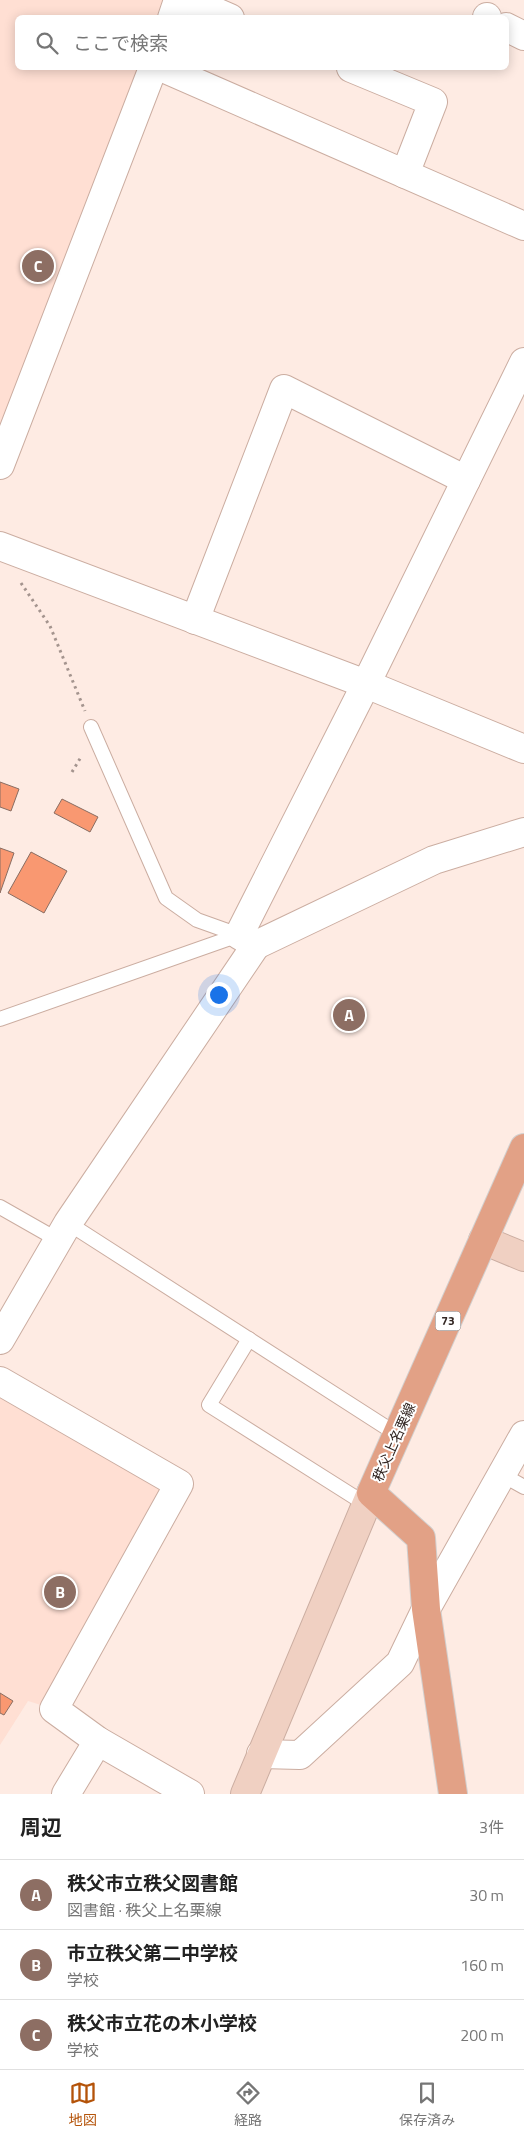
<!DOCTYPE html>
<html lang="ja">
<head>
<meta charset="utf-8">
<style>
	:root { --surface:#fff; --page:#f6f6f6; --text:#222; --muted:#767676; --line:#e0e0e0; --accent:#b45309 }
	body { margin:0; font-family:"Titillium Web","Noto Sans JP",sans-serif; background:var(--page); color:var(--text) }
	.you { position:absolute; left:218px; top:994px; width:18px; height:18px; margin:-12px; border:4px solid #fff; border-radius:50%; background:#1a73e8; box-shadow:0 0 0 8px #1a73e833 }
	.badge { display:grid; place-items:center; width:32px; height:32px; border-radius:50%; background:var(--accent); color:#fff; font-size:16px; font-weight:700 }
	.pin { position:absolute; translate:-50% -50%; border:2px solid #fff; box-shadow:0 1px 5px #0006 }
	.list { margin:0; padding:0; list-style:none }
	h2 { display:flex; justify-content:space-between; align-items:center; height:65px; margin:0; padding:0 20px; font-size:21px }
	h2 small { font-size:16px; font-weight:400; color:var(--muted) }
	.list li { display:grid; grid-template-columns:32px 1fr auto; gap:15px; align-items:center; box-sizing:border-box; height:70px; padding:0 20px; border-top:1px solid var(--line) }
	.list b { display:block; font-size:19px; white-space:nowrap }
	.list p { margin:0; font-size:16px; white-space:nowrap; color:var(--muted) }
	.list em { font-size:16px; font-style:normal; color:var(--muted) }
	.icon { flex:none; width:28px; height:28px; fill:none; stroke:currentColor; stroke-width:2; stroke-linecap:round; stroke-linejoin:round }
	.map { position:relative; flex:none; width:524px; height:1794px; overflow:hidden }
	.search { position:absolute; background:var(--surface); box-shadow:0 2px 12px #0003; left:15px; right:15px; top:15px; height:55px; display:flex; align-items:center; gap:12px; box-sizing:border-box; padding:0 18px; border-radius:8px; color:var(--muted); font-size:19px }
	.sheet { height:275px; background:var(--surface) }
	nav { display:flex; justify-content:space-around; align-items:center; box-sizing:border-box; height:70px; border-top:1px solid var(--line); background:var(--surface); font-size:14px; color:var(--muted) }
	nav a { display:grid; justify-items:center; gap:2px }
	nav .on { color:var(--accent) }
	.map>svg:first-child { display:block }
	.built { fill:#ffdfd3 }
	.building { fill:#f99871; stroke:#896d62 }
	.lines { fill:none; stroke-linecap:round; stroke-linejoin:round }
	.lane-casing { stroke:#cbada1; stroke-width:16 }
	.street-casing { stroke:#cbada1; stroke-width:30 }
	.secondary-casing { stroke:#cbada1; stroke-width:30 }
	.primary-casing { stroke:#d2cfce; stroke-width:30 }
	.path { stroke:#a4948e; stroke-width:3; stroke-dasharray:2.5 4; stroke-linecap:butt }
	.lane { stroke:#fff; stroke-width:14 }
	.street { stroke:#fff; stroke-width:28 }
	.secondary { stroke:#f0d0c2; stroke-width:28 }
	.primary { stroke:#e2a186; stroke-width:28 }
	.labels { text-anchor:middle; stroke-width:4; stroke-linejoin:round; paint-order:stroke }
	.shield { fill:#fff; stroke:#706764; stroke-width:1 }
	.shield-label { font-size:12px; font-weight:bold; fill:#322622 }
	.street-label { font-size:14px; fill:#322622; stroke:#fff }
</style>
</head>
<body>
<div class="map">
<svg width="524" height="1794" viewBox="0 0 524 1794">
	<rect width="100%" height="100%" fill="#feebe3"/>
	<g class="built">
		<polygon points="0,0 178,0 172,17 18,18 18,68 152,68 0,465"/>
		<polygon points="0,1381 179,1484 54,1709 28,1701 0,1745"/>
	</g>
	<g class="building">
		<polygon points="0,782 19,789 11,811 0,807"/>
		<polygon points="62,799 98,817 90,832 54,813"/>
		<polygon points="0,848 14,853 0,893"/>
		<polygon points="31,852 67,871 44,913 8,893"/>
		<polygon points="0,1693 13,1701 4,1715 0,1713"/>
	</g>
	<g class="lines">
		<g class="lane-casing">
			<g id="lane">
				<polyline points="91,727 166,898 197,920 239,935"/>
				<polyline points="0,1019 239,935"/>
				<polyline points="0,1207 58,1240"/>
				<polyline points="68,1223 398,1435"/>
				<polyline points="249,1339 209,1405 367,1505"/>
				<polyline points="501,1474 524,1487"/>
			</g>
		</g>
		<g class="street-casing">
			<g id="street">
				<polyline points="188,0 230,18"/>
				<polyline points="487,17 487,18"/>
				<polyline points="172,18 178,0"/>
				<polyline points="506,27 524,36"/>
				<polyline points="163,68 524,226"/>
				<polyline points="351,68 433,102 405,174"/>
				<polyline points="0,465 153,68"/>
				<polyline points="0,546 366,684 524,749"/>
				<polyline points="195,620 284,389 466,480"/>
				<polyline points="256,945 434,860 524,832"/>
				<polyline points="0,1340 68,1223 256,945 239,935 366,684 524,362"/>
				<polyline points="0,1381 179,1484 54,1709 98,1741 190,1794"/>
				<polyline points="261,1754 300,1755 400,1663 426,1609 524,1435"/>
				<polyline points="66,1794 98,1741"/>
			</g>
		</g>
		<g class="secondary-casing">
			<g id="secondary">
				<polyline points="483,1240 524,1257"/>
				<polyline points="245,1794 371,1493"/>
			</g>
		</g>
		<g class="primary-casing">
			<polyline id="primary" points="453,1794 426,1609 421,1538 371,1493 524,1148"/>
		</g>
		<g class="path">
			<polyline points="21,583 50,626 85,711"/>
			<polyline points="72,772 81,757"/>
		</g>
		<use href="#lane" class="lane"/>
		<use href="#street" class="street"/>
		<use href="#secondary" class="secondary"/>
		<use href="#primary" class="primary"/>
	</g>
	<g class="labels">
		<rect class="shield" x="435.5" y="1311.5" width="25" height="19" rx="4"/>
		<g class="shield-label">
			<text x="448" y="1325">73</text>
		</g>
		<g class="street-label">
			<text transform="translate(394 1442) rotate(-66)" y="5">秩父上名栗線</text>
		</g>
	</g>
</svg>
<div class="you"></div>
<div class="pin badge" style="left:349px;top:1015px;background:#8d6e63">A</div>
<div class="pin badge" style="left:60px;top:1592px;background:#8d6e63">B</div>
<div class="pin badge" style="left:38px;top:266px;background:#8d6e63">C</div>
<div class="search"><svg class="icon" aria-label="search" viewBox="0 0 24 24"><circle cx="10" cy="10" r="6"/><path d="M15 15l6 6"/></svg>ここで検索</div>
</div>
<section class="sheet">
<h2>周辺<small>3件</small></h2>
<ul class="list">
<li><span class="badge" style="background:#8d6e63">A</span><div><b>秩父市立秩父図書館</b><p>図書館 · 秩父上名栗線</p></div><em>30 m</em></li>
<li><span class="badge" style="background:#8d6e63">B</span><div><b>市立秩父第二中学校</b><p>学校</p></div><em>160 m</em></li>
<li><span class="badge" style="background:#8d6e63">C</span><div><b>秩父市立花の木小学校</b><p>学校</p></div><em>200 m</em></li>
</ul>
</section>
<nav>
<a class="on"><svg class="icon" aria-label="map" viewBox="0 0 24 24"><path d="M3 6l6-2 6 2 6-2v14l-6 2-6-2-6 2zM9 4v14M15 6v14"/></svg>地図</a>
<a><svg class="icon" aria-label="directions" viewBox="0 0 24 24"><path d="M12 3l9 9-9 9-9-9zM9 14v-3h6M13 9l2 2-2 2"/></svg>経路</a>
<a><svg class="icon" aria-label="saved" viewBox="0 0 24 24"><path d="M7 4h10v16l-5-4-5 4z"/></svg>保存済み</a>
</nav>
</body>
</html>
